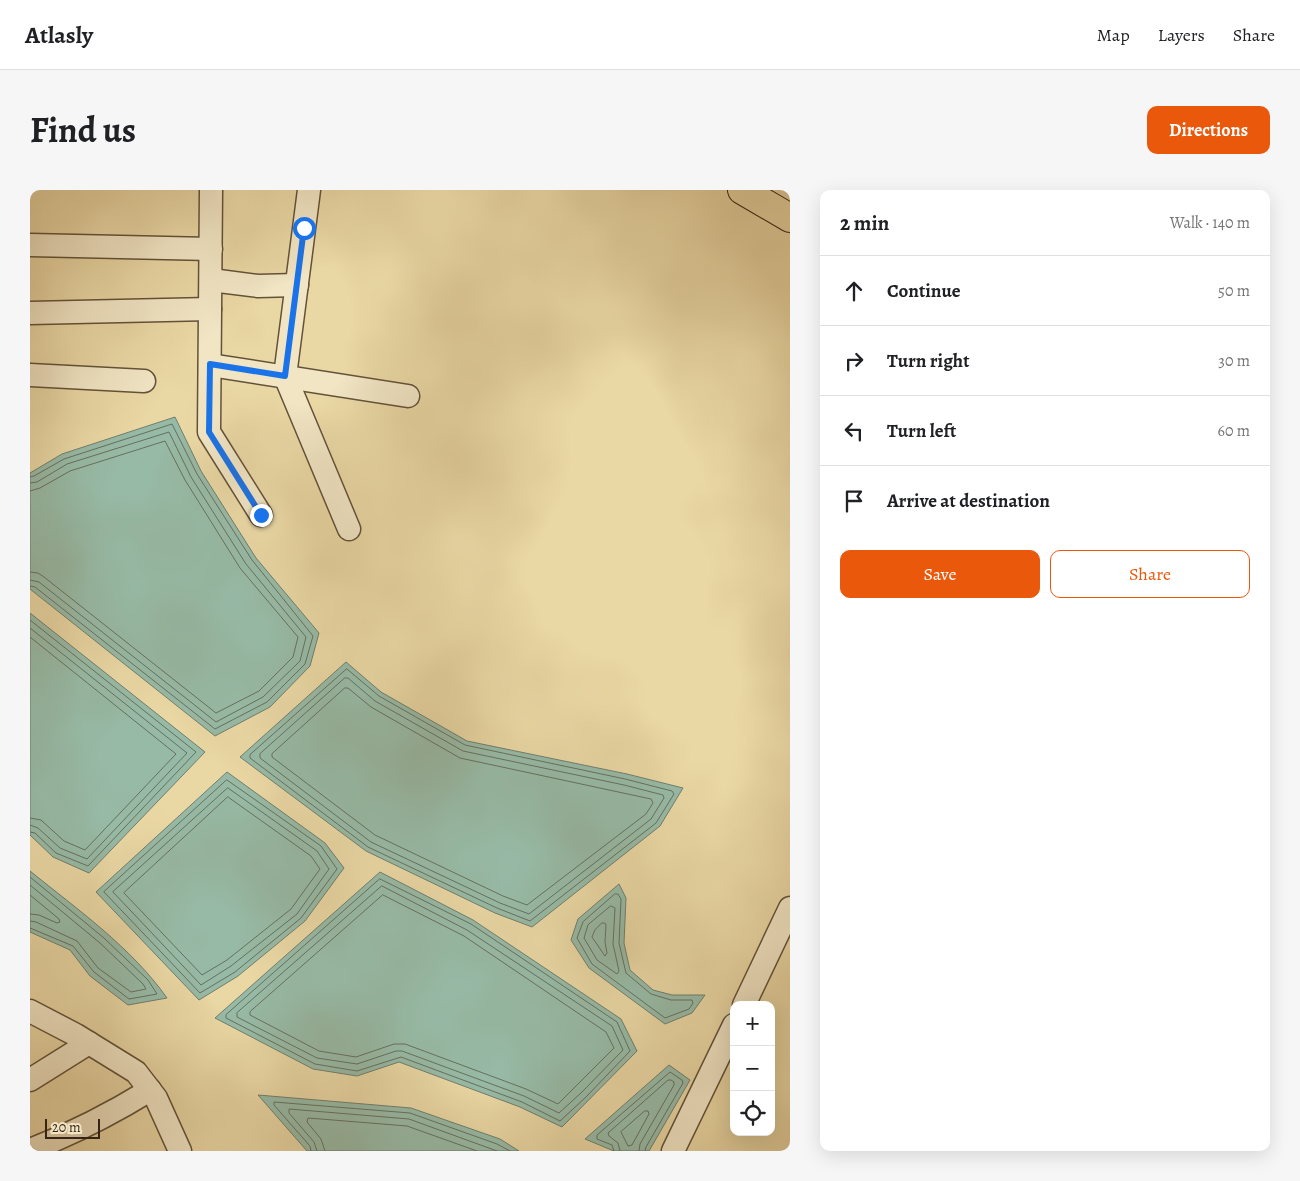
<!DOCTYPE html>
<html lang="en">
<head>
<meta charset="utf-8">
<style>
	:root { --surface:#fff; --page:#f6f6f6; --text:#202124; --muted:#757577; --line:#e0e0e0; --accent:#ea580c }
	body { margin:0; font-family:Alegreya,serif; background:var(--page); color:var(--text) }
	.controls { position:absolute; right:15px; bottom:15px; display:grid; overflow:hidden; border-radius:10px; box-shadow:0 5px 20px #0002 }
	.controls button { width:45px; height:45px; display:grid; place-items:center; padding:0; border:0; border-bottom:1px solid var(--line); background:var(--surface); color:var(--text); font:25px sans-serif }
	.scale { position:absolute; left:15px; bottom:12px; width:55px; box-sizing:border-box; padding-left:5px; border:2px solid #362517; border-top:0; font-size:14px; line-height:18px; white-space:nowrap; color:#362517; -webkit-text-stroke:4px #f1e5c4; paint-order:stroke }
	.stop { position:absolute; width:15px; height:15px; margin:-11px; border:4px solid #1a73e8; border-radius:50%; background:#fff }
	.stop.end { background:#1a73e8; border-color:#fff; box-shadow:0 1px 5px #0008 }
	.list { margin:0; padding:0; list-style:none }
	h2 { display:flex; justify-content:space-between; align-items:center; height:65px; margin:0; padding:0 20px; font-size:21px }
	h2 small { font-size:16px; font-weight:400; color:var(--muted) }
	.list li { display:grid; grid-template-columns:32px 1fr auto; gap:15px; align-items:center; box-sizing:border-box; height:70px; padding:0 20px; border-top:1px solid var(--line) }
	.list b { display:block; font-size:19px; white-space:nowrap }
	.list em { font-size:16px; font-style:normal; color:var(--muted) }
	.actions { display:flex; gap:10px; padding:15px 20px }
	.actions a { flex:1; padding:11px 0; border:1px solid var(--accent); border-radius:10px; text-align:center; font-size:18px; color:var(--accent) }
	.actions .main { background:var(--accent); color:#fff }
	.icon { flex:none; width:28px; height:28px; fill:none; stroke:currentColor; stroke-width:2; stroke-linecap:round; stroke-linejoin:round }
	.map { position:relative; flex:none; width:760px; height:961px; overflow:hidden; border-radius:10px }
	header { display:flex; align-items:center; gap:30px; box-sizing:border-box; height:70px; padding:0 25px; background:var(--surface); border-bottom:1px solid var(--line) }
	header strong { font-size:24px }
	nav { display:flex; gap:28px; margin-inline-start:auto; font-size:18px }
	.intro { display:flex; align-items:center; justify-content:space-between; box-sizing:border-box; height:120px; padding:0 30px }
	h1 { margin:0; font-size:35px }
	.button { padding:12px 22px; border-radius:10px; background:var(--accent); color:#fff; font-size:18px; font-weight:700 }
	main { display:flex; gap:30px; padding:0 30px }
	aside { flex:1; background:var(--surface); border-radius:10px; box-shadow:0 5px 20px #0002 }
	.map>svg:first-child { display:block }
	.water { fill:#97baa6; stroke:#707e6d }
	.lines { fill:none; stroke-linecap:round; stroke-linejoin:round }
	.shore { stroke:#66705e; stroke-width:1 }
	.minor-casing { stroke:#63523a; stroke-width:25 }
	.major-casing { stroke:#362517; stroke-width:30 }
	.minor { stroke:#f1e5c4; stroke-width:22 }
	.major { stroke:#e9d7a4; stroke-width:28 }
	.route { stroke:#1a73e8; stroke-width:6 }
</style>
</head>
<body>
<header>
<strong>Atlasly</strong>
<nav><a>Map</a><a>Layers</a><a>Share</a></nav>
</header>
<div class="intro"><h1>Find us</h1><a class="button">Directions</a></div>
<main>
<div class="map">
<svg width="760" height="961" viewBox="0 0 760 961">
	<rect width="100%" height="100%" fill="#e9d7a4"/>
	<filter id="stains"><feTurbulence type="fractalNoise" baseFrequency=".004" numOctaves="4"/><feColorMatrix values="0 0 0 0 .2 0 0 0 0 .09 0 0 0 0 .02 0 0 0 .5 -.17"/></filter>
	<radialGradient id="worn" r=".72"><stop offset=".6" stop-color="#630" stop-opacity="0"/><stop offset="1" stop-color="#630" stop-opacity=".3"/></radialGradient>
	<g class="water">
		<polygon points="145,227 171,281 226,368 289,443 280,476 240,517 185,546 0,399 0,283 32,264"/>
		<polygon points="0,423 175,562 59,683 23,667 0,645"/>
		<polygon points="316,472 351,502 437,551 597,584 653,598 630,636 502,737 465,723 336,661 210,567"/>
		<polygon points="197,582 295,653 314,678 275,731 208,786 169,810 66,702"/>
		<path d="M0 681C48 720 101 757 137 808L98 815 60 786 40 760 0 742Z"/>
		<polygon points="350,682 443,730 591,829 607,861 532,937 490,917 369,872 327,886 283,879 185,828"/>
		<polygon points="589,694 596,708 594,753 600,780 623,800 642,805 675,805 662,823 635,834 559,778 541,750 548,729"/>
		<polygon points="639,875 660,890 619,961 584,961 555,949"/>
		<polygon points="228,905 381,918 470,949 489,961 277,961"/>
	</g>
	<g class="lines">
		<g class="shore">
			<polyline points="0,287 4,286 34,269 142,234 167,284 222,370 283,446 275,474 237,512 185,539 5,397 0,396"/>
			<polyline points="0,293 7,292 37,274 139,242 161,287 216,374 276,447 270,471 233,507 186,532 9,392 0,390"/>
			<polyline points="0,301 10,298 40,281 135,251 155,290 210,378 268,447 263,467 229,501 186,523 14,387 8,383 0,382"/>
			<polyline points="0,430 166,562 58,676 26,663 5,643 0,642"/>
			<polyline points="0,438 157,563 57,669 30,658 8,638 0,635"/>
			<polyline points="0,447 146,564 55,660 34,651 11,630 0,628"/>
			<polygon points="317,479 349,506 435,555 595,589 642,601 644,604 626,633 500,731 467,718 338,657 220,568 220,565"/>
			<polygon points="315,488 318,488 345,511 433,561 594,595 633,605 634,608 621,629 499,724 470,713 341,652 230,568 230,564"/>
			<polygon points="315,498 318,498 341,517 430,568 621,609 623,613 616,624 497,715 473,706 345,645 242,567 242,564"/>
			<polygon points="197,590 291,656 307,679 271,728 205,782 170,803 74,702"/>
			<polygon points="198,598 287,661 299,679 267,724 201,776 171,795 83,702"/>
			<polygon points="198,607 281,666 290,679 261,719 197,770 172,785 94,703"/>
			<polyline points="0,687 74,748 118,790 127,804 99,809 64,782 43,756 0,738"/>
			<polygon points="350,689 441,734 587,832 600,861 556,907 530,931 492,912 371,867 327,881 285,874 196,828 196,825"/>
			<polyline points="0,695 70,753 113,794 116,799 101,802 68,778 47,751 6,732 0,731"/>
			<polygon points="352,696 437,740 582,836 593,860 552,902 529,923 494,906 372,861 366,861 327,874 287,868 207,827 207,823"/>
			<polygon points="585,704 588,704 591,709 589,753 596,783 621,804 641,810 662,810 663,813 659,819 635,828 562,774 547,748 553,732"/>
			<polyline points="0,705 29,729 30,732 27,733 9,725 0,724"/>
			<polygon points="353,705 434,746 576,842 584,858 528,914 496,899 375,854 364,854 326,867 289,861 220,825 220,822"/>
			<polygon points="581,716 585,718 583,754 589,781 587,784 567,770 554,748 558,735"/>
			<polygon points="572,733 575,733 576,735 575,752 577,763 575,766 562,747 565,740"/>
			<polygon points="615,921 618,921 619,924 602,955 598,956 591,942"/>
			<polyline points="281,961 280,956 244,915 244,912 380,923 467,954 480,961"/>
			<polyline points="287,961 284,952 259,923 259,919 379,929 467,961"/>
			<polyline points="295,961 291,949 277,932 278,928 377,936 447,961"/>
			<polyline points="584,961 582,955 567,949 567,945 640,882 652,890 653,893 616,957 615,961"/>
			<polyline points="590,961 588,953 579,946 578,943 638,890 641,890 644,892 644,895 610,954 609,961"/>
		</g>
		<g class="minor-casing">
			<g id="minor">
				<polyline points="181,0 179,242 231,325"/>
				<polyline points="279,0 255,186 319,339"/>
				<polyline points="0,55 181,59"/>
				<polyline points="181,90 228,96 267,95"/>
				<polyline points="0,123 180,119"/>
				<polyline points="180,175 378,206"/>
				<polyline points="0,185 114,191"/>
				<polyline points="714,815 760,718"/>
				<polyline points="0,821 46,845 106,882 126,908 150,961"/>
				<polyline points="0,890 59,853"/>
				<path d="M0 960C42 944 81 924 120 900"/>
				<polyline points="643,961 704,835"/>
			</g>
		</g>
		<g class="major-casing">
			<polyline id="major" points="712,0 760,28"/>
		</g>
		<use href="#minor" class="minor"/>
		<use href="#major" class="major"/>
	</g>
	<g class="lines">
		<polyline class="route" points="231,325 179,242 180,174 255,186 274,38"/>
	</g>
	<rect width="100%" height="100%" filter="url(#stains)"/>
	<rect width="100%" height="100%" fill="url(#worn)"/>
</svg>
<div class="controls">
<button>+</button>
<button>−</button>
<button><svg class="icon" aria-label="locate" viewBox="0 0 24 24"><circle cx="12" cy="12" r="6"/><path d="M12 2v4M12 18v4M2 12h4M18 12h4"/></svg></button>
</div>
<div class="scale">20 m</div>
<div class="stop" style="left:274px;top:38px"></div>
<div class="stop end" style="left:231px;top:325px"></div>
</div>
<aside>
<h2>2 min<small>Walk · 140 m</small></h2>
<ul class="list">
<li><svg class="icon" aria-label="ahead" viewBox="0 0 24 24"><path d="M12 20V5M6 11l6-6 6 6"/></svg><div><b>Continue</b></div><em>50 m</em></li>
<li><svg class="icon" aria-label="right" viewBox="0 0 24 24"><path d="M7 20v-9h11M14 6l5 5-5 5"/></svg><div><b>Turn right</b></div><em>30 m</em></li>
<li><svg class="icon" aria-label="left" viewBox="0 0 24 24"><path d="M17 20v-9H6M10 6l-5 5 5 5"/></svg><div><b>Turn left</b></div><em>60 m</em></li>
<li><svg class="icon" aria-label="arrive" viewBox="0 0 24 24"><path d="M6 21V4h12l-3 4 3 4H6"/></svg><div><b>Arrive at destination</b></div></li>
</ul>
<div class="actions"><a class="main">Save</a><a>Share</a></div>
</aside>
</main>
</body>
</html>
